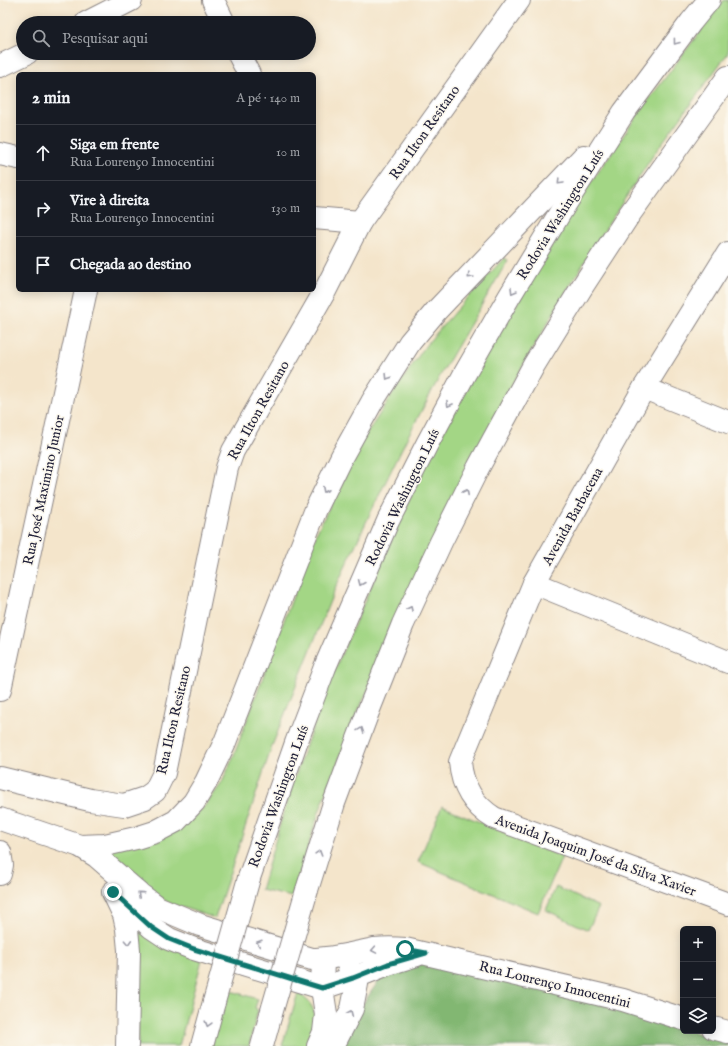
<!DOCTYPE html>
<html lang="pt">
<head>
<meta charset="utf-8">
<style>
	:root { --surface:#171b24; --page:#20242c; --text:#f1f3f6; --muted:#9ea1a6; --line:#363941 }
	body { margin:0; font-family:"IM FELL English",serif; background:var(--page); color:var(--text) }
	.controls { position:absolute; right:12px; bottom:12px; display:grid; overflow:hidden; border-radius:6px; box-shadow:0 2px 10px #0003 }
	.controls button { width:36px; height:36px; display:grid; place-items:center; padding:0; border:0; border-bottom:1px solid var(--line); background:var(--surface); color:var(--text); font:20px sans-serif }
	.stop { position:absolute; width:12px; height:12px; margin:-9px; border:3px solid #0f766e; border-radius:50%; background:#fff }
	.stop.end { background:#0f766e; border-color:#fff; box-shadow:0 1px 4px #0008 }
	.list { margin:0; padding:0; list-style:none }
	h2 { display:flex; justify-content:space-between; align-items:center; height:52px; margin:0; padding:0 16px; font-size:17px }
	h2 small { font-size:13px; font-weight:400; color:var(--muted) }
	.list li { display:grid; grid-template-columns:26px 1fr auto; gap:12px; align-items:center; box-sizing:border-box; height:56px; padding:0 16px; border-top:1px solid var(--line) }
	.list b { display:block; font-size:15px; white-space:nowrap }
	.list p { margin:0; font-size:13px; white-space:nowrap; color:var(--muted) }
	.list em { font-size:13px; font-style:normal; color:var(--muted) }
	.icon { flex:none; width:22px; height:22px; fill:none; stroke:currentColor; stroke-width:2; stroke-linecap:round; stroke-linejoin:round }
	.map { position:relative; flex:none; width:728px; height:1046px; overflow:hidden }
	.search { position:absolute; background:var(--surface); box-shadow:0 2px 10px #0003; left:16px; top:16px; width:300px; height:44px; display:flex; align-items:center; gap:10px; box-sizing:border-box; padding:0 14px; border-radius:22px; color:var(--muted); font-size:15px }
	.panel { position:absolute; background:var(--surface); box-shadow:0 2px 10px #0003; left:16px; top:72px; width:300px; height:220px; border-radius:6px }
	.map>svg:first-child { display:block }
	.green { fill:#a3d685; stroke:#627c60 }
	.forest { fill:#82b772; stroke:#526c56 }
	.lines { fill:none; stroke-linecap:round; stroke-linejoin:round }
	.minor-casing { stroke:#8b8483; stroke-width:24 }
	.major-casing { stroke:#8b8483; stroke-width:24 }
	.highway-casing { stroke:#8b8483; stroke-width:24 }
	.minor { stroke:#fff; stroke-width:22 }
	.major { stroke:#fff; stroke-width:22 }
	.highway { stroke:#fff; stroke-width:22 }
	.highway-bridge-casing { stroke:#8b8483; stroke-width:24; stroke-linecap:butt }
	.highway-bridge { stroke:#fff; stroke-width:22 }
	.oneway { stroke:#9c9ca7 }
	.route { stroke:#0f766e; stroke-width:5 }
	.labels { text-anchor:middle; stroke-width:3; stroke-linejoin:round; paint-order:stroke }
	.street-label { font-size:14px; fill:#22223b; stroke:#fbf7ec }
</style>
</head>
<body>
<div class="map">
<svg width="728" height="1046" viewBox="0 0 728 1046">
	<rect width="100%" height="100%" fill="#fbf7ec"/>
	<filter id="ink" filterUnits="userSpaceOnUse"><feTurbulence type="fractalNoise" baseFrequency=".025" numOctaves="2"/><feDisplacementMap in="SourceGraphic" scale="8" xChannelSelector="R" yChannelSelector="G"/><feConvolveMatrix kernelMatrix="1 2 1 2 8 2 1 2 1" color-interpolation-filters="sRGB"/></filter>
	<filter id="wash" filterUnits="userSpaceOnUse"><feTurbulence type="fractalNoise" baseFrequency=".012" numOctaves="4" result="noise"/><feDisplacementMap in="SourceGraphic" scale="16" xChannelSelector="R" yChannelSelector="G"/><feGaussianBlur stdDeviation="0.9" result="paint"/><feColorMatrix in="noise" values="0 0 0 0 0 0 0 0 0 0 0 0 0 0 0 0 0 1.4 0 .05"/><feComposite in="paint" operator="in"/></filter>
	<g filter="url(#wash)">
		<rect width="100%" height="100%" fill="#f4e5cb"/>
		<g class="green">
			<polygon points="724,0 728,0 728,53 654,154 604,231 564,295 504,398 354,720 319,812 292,897 261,890 283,814 303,753 335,669 419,477 466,390 575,206 641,110"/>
			<polygon points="504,258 508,260 440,376 406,440 369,516 334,591 272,746 215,918 169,903 147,889 104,851 183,827 204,807 222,783 234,755 317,532 362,441 392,395 426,345 458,308"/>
			<polygon points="442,806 562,857 538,913 418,862"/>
			<polygon points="556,887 599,907 588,930 546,910"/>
			<polygon points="139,924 202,960 179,1046 138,1046"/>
			<polygon points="231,991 258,999 255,1008 258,1010 249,1046 211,1046 225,995 229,996"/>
			<path d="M298 993C320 1007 317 1023 311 1046H282Z"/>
		</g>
		<polygon class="forest" points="455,961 683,1029 683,1031 690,1031 728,1043 728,1046 343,1046 364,1002 380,979 396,965"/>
	</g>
	<g filter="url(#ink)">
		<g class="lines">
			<g class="minor-casing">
				<g id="minor">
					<polyline points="213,0 224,23"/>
					<polyline points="86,23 131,0"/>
					<polyline points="238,53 249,74"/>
					<polyline points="0,66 27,53"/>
					<polyline points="0,154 18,158"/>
					<polyline points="314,218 360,222"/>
					<path d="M728 253 644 388 534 583 460 762C462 786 473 805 494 818L728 904"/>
					<polyline points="644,388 728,422"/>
					<polyline points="534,583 728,662"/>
					<polyline points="0,690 86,290"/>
					<polyline points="0,778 90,800 124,805 145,798 155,791 164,773 227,468 233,451 325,291 360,222 519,0"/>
					<polyline points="0,852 2,865 0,874"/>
				</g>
			</g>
			<g class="major-casing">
				<g id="major">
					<path d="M0 819 80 846 96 856 141 895 157 907 200 925 312 959C334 959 353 953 374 949 384 948 395 948 405 949L623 1000 683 1019"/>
					<polyline points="114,893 151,927 169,939 194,949 322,988 353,978 388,964 417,955"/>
					<polyline points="713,1028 728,1032"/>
				</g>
			</g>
			<g class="highway-casing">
				<g id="highway">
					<polyline points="80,846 105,845 136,838 155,832 176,821 194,802 206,782 225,742 316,509 342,456 372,402 410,342 436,311 584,156"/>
					<polyline points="249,878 296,743 325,667 388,521 427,444 464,375 509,297 566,203 624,112 691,22 709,0"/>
					<polyline points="307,890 334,803 368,712 403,624 441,542 478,468 534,365 582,287 629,215 728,77"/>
					<polyline points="113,892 124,915 127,929 129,950 127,1046"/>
					<polyline points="202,1046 214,1002"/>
					<polyline points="262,1046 271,1014"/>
					<polyline points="318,1046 324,1032 326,1014 322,988 323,959"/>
					<polyline points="333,1046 352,1009 357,984 353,978 345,956"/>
				</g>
			</g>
			<use href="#minor" class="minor"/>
			<use href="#major" class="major"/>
			<use href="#highway" class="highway"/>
			<g class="highway-bridge-casing">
				<g id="highway-bridge">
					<polyline points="214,1002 249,878"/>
					<polyline points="271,1014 307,890"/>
				</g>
			</g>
			<use href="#highway-bridge" class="highway-bridge"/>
		</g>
		<defs><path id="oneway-chevron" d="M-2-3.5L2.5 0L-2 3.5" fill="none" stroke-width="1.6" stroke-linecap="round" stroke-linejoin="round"/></defs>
		<g class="oneway">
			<use href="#oneway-chevron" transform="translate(676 42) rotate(127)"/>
			<use href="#oneway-chevron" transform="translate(560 182) rotate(133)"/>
			<use href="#oneway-chevron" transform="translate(470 276) rotate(134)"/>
			<use href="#oneway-chevron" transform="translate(513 291) rotate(121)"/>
			<use href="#oneway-chevron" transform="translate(388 377) rotate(122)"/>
			<use href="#oneway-chevron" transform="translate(449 404) rotate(119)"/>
			<use href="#oneway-chevron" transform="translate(325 490) rotate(117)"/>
			<use href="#oneway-chevron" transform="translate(466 492) rotate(-63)"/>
			<use href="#oneway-chevron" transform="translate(361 583) rotate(113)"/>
			<use href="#oneway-chevron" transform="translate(410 609) rotate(-65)"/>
			<use href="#oneway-chevron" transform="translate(361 730) rotate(-70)"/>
			<use href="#oneway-chevron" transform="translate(319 853) rotate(-73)"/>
			<use href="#oneway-chevron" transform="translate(140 894) rotate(-140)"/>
			<use href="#oneway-chevron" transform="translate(128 942) rotate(87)"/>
			<use href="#oneway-chevron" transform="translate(259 943) rotate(-163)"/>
			<use href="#oneway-chevron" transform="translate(374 950) rotate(170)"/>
			<use href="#oneway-chevron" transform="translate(350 1013) rotate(-66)"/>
			<use href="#oneway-chevron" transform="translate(208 1024) rotate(106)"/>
		</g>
	</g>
	<g class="lines" filter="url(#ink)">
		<polyline class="route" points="113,892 151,927 169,939 194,949 322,988 353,978 388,964 426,953 405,949"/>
	</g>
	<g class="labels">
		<g class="street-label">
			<text transform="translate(424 132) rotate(-55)" y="5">Rua Ilton Resitano</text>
			<text transform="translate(560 214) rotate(-58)" y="5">Rodovia Washington Luís</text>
			<text transform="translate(258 410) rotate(-61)" y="5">Rua Ilton Resitano</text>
			<text transform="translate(43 490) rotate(-78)" y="5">Rua José Maximino Junior</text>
			<text transform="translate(402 497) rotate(-64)" y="5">Rodovia Washington Luís</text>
			<text transform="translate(572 516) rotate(-61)" y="5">Avenida Barbacena</text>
			<text transform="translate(173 720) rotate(-77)" y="5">Rua Ilton Resitano</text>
			<text transform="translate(278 796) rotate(-70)" y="5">Rodovia Washington Luís</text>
			<text transform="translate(596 855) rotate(20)" y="5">Avenida Joaquim José da Silva Xavier</text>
			<text transform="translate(555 984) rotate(14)" y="5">Rua Lourenço Innocentini</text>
		</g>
	</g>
</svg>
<div class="controls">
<button>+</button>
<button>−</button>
<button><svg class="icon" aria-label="layers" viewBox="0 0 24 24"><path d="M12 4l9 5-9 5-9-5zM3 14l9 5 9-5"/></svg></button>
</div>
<div class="stop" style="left:405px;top:949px"></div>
<div class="stop end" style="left:113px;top:892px"></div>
<div class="search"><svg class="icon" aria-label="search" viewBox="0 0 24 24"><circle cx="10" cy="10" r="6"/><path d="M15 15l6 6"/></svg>Pesquisar aqui</div>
<section class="panel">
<h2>2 min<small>A pé · 140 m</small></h2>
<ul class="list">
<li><svg class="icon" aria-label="ahead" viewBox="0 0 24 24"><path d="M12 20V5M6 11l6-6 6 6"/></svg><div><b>Siga em frente</b><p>Rua Lourenço Innocentini</p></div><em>10 m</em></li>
<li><svg class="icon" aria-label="right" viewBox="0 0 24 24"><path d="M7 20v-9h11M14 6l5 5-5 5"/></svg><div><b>Vire à direita</b><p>Rua Lourenço Innocentini</p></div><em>130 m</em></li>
<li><svg class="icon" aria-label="arrive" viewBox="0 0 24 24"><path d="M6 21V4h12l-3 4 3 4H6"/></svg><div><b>Chegada ao destino</b></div></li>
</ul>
</section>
</div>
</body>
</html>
